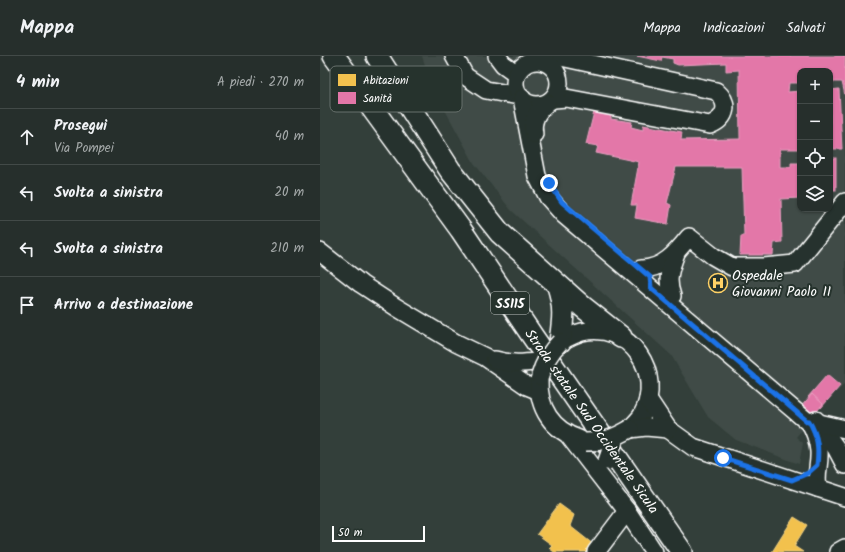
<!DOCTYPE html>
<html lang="it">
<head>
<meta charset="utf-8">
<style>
	:root { --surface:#262f2c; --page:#2e3734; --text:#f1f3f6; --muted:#a4a9a9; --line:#424a48 }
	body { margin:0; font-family:Kalam,sans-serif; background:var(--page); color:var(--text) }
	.controls { position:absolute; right:12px; top:12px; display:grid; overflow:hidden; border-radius:8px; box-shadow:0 1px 3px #0004 }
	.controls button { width:36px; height:36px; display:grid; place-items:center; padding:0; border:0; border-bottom:1px solid var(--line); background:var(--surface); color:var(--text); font:20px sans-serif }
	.scale { position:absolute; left:12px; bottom:10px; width:93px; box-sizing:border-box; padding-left:4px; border:2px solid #fff; border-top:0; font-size:11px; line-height:14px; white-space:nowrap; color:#fff; -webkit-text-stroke:3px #26332d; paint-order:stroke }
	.stop { position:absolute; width:12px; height:12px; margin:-9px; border:3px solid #1a73e8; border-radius:50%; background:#fff }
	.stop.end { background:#1a73e8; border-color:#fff; box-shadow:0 1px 4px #0008 }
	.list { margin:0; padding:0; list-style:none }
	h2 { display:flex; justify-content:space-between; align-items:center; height:52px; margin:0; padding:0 16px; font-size:17px }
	h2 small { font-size:13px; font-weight:400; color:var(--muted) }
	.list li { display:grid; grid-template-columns:26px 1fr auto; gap:12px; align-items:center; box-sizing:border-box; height:56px; padding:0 16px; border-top:1px solid var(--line) }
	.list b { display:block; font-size:15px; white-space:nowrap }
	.list p { margin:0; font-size:13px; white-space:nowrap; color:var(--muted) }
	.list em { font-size:13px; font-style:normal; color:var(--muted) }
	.icon { flex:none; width:22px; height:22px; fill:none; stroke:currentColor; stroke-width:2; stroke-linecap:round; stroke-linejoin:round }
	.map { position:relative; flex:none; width:525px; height:496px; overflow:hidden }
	header { display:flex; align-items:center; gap:24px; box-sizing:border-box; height:56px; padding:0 20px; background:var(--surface); border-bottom:1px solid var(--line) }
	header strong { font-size:19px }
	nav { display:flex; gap:22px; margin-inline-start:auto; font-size:14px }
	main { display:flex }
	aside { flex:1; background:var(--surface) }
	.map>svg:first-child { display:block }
	.built { fill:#404c47; fill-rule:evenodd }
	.homes { fill:#f2c14e; stroke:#f6d483 }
	.health { fill:#e377a8; stroke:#eba0c2 }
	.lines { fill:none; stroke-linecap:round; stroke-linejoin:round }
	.minor-casing { stroke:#fff; stroke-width:20 }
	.major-casing { stroke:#fff; stroke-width:24 }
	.minor { stroke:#26332d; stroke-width:17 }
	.major { stroke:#26332d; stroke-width:21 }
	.minor-bridge-casing { stroke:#fff; stroke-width:20; stroke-linecap:butt }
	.minor-bridge { stroke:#26332d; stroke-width:17 }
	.route { stroke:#1a73e8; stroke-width:5 }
	.labels { text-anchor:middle; stroke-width:4; stroke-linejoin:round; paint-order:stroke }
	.shield { fill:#26332d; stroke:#bec2c0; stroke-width:1 }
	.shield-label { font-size:13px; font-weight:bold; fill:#fff }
	.poi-label { font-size:14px; fill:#fff; stroke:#26332d; text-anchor:start }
	.street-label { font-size:14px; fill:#fff; stroke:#26332d }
	.key { fill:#26332d; stroke:#67706c; stroke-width:1 }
	.key-label { font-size:11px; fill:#fff }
</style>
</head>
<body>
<header>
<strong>Mappa</strong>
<nav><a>Mappa</a><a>Indicazioni</a><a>Salvati</a></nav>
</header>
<main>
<aside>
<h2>4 min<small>A piedi · 270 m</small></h2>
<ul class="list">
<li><svg class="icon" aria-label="ahead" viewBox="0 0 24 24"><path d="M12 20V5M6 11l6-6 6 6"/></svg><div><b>Prosegui</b><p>Via Pompei</p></div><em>40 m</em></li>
<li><svg class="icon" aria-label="left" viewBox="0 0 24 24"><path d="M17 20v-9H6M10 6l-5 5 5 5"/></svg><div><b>Svolta a sinistra</b></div><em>20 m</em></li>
<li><svg class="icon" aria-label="left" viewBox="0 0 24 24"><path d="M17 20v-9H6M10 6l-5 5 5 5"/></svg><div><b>Svolta a sinistra</b></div><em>210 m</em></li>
<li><svg class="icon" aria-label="arrive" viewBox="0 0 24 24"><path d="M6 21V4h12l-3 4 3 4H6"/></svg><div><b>Arrivo a destinazione</b></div></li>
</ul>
</aside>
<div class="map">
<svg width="525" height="496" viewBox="0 0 525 496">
	<rect width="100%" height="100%" fill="#333f3a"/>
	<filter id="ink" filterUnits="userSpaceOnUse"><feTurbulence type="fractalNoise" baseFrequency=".025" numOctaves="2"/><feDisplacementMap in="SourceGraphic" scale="8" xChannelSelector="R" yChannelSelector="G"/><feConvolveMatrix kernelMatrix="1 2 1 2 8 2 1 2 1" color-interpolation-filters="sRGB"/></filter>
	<g filter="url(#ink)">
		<path class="built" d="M102 0H525V328L503 348 476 381 483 387 479 408 416 384 388 361 351 299 191 154 154 107 112 30ZM480 15H510V153H480Z"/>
		<g class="homes">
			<polygon points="239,448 254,459 250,470 274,489 269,496 234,496 229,492 232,489 217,478"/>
			<polygon points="474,461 487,469 474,490 483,496 452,496"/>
		</g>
		<g class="health">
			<polygon points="317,0 525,0 525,39 522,26 510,26 510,15 480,15 480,27 469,27 468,36 480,35 480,93 460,93 460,111 471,111 471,107 480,107 480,142 461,143 462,186 454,187 453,199 420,199 421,180 424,180 422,111 356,111 347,147 351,149 348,168 315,162 317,149 311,149 319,106 276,97 278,90 266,88 274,56 291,59 291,63 312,66 311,71 323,74 323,69 362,76 361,84 420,83 419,14 406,15 406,7 358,9 353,7 353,3 342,1 341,5"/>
			<polygon points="519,33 522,93 510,93 510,34"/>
			<rect x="510" y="102" width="6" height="32"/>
			<polygon points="507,319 520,330 501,352 488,341"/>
			<polygon points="492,338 503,348 485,369 474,359"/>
		</g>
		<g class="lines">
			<g class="minor-casing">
				<g id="minor">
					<polyline points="134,0 145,20 166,34 199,40"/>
					<polyline points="177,0 183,8 197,18"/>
					<path d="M230 1H241L396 35C410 47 407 62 390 69L246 42 234 43"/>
					<circle cx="217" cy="27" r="22"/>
					<path d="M202 42 217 120 228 141 244 159 488 366 489 365C495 375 498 384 499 395 500 409 495 418 498 432"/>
					<path d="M214 78C211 65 217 55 227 47"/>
					<polyline points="0,196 41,228 76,251 136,287 165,301 207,330 219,335"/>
					<path d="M321 213C343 213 356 197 369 181L393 200 412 211H444L475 208 525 146"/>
					<path d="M352 240C346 224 350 213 356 197"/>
					<path d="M240 286C247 282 254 278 262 276 310 265 345 318 322 359 319 364 314 368 310 373"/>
					<path d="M175 304C194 309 205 307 224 305"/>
					<path d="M219 324C218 352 232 374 259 383"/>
					<polyline points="328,343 348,373 373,391 525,441"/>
					<polyline points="496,364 516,392 525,409"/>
					<polyline points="499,367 525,373"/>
					<polyline points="310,373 326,371 348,373"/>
					<polyline points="249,380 307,455 334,496"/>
					<polyline points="276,496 307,455"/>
					<polyline points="518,496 525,492"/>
				</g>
			</g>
			<g class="major-casing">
				<g id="major">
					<polyline points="14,0 141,174 213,281 362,496"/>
					<polyline points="57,0 130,114 180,177 263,251 301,281"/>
					<path d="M238 230C245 252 243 264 240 286"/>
				</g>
			</g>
			<use href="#minor" class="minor"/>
			<use href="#major" class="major"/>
			<g class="minor-bridge-casing">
				<g id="minor-bridge">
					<path d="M220 320C224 306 230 296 240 286"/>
					<path d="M266 386C285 386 294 382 310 373"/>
					<polyline points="287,405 295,382"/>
				</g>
			</g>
			<use href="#minor-bridge" class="minor-bridge"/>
		</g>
	</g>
	<g class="lines" filter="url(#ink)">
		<path class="route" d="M229 127 242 146 330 221 331 232 488 366 489 365C498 380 499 393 497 409L488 417 472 424 403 402"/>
	</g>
	<defs>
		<g id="hospital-ring" transform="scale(1)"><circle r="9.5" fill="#26332d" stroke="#ffd166" stroke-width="1.5"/><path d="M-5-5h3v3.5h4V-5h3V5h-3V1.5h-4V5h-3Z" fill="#ffd166"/></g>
	</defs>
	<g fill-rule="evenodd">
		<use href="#hospital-ring" x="398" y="227"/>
	</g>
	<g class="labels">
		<rect class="shield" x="171" y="236" width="38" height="22" rx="3"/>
		<g class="shield-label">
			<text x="190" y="252">SS115</text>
		</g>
		<g class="poi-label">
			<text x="412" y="224">Ospedale<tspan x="412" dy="16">Giovanni Paolo II</tspan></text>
		</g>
		<g class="street-label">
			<text transform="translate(272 365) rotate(55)" y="5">Strada statale Sud Occidentale Sicula</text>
		</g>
	</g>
	<rect x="10" y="10" width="132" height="46" rx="6" class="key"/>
	<rect x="18" y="18" width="18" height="12" fill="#f2c14e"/>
	<rect x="18" y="36" width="18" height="12" fill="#e377a8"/>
	<g class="key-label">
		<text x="43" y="28">Abitazioni</text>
		<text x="43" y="46">Sanità</text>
	</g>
</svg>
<div class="controls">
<button>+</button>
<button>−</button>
<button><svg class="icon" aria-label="locate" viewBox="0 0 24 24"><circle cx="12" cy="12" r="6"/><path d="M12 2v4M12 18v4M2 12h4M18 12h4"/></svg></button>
<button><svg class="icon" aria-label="layers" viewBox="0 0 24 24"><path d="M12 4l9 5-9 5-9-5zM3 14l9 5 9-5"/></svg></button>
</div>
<div class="scale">50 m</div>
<div class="stop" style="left:403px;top:402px"></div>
<div class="stop end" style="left:229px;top:127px"></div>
</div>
</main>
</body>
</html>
